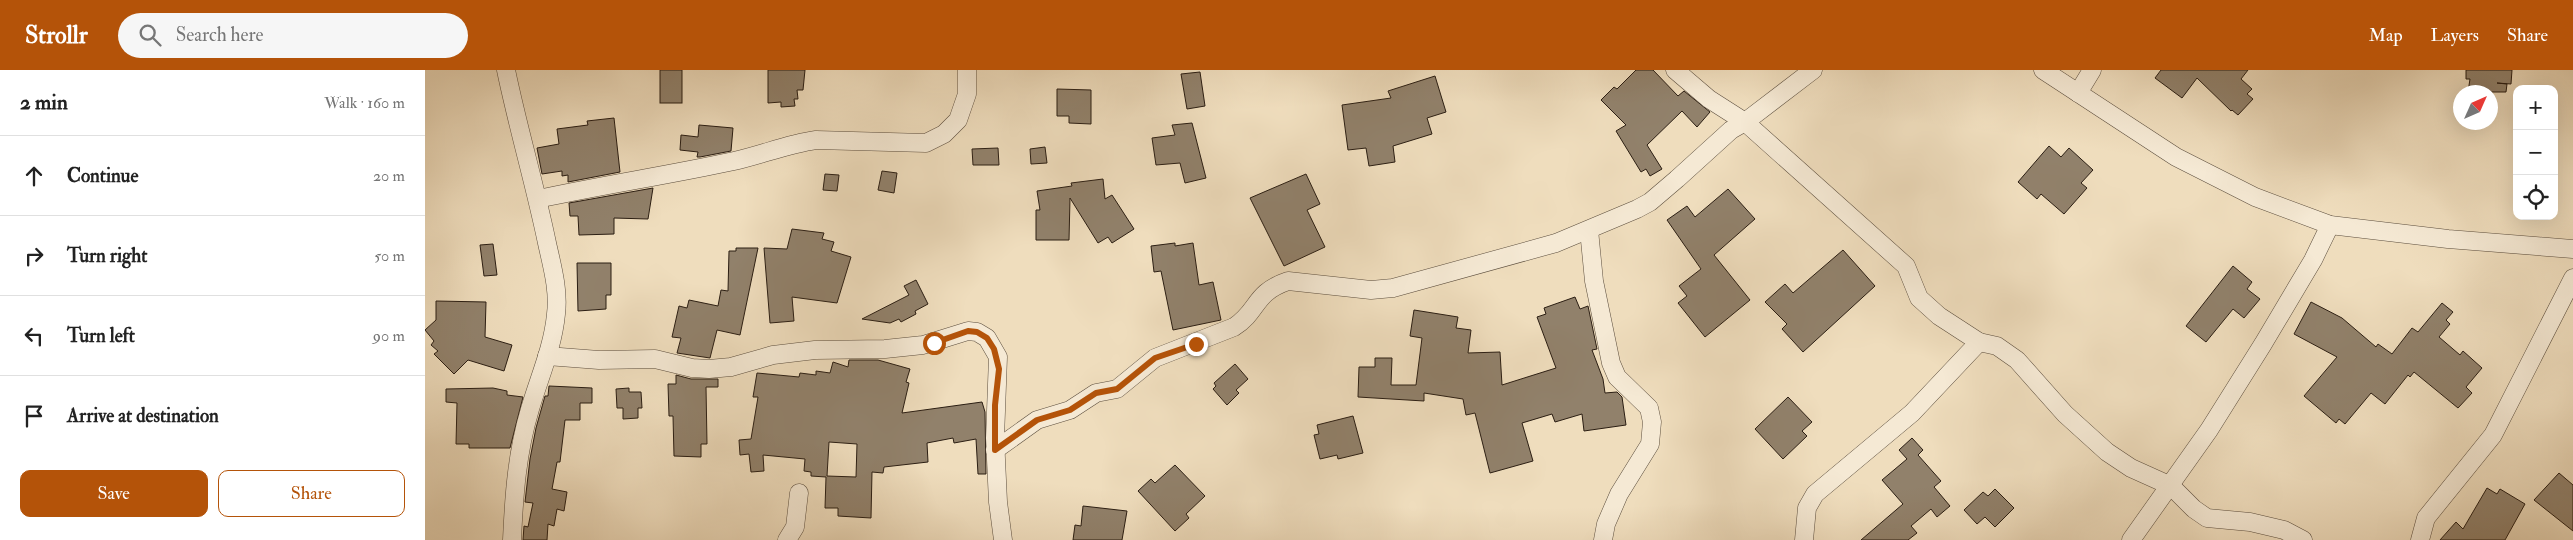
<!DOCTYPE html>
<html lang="en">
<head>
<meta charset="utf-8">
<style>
	:root { --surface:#fff; --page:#f6f6f6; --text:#222; --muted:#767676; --line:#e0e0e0; --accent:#b45309 }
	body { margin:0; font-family:"IM FELL Double Pica",serif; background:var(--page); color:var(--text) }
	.controls { position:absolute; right:15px; top:15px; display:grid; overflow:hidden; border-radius:10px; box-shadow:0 5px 20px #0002 }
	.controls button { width:45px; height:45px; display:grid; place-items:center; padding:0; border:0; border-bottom:1px solid var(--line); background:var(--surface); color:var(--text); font:25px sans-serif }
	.compass { position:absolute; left:2028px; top:15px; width:45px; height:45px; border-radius:50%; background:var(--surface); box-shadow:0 5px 20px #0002; rotate:45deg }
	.stop { position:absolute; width:15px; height:15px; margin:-11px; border:4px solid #b45309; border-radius:50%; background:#fff }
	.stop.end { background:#b45309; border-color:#fff; box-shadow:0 1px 5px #0008 }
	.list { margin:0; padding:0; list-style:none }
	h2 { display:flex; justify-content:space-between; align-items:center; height:65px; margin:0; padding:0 20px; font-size:21px }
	h2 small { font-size:16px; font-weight:400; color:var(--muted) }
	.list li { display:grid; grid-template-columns:32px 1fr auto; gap:15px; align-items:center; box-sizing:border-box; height:80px; padding:0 20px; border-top:1px solid var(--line) }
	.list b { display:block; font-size:19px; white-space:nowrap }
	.list em { font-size:16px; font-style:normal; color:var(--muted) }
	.actions { display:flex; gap:10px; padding:15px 20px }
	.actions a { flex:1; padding:11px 0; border:1px solid var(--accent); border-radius:10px; text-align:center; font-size:18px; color:var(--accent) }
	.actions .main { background:var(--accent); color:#fff }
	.icon { flex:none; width:28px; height:28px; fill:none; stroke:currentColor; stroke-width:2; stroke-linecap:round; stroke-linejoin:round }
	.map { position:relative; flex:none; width:2148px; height:470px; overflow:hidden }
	header { display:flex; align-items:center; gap:30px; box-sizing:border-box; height:70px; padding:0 25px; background:var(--accent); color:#fff }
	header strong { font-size:24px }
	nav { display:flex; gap:28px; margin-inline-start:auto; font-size:18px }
	.search { width:350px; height:45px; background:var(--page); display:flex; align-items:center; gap:12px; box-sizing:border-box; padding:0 18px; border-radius:28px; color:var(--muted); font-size:19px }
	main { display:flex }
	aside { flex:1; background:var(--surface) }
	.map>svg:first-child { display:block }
	.building { fill:#91816b; stroke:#2b1e13; fill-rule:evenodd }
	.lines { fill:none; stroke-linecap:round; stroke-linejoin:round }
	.street-casing { stroke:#5c4e3e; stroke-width:19 }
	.street { stroke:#f5e9d4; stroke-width:18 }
	.route { stroke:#b45309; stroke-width:6 }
</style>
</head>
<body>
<header>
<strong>Strollr</strong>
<div class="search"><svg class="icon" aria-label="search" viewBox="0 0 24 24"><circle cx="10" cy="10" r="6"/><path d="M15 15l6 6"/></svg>Search here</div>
<nav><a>Map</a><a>Layers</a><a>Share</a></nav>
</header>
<main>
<aside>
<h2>2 min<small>Walk · 160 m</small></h2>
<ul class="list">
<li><svg class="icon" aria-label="ahead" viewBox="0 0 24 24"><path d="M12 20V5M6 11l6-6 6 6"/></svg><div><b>Continue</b></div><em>20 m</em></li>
<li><svg class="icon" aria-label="right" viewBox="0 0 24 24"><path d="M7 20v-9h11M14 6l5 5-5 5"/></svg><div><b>Turn right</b></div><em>50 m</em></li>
<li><svg class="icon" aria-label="left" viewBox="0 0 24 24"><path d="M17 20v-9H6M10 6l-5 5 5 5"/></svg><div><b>Turn left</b></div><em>90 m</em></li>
<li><svg class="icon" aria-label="arrive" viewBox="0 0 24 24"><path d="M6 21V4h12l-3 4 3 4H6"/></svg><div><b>Arrive at destination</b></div></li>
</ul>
<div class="actions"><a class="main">Save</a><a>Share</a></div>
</aside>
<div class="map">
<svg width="2148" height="470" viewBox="0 0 2148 470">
	<rect width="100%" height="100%" fill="#efddbd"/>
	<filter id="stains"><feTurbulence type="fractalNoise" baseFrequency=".004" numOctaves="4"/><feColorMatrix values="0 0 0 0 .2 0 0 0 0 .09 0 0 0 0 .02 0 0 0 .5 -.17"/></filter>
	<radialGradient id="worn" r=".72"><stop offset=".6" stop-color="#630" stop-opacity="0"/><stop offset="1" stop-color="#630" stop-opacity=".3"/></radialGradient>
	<g class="building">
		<rect x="235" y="0" width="22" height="33"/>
		<polygon points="343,0 380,0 378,20 372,20 373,29 369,29 370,36 356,37 356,32 343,33"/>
		<polygon points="1211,0 1228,0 1253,26 1259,21 1285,42 1272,57 1257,41 1222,75 1237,99 1225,106 1221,99 1216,102 1191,61 1201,55 1176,30 1189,17 1192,19"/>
		<polygon points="1736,0 1823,0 1816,9 1827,19 1822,24 1828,29 1813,45 1807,40 1806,41 1772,8 1757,28 1730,8"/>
		<polygon points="2041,0 2087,0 2086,14 2072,13 2082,14 2081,22 2043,22 2045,9 2041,9"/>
		<polygon points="775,2 780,36 762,39 756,4"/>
		<polygon points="1010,6 1021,42 1002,48 1007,64 968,76 970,92 944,96 941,78 923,80 917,35 966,28 963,21"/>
		<polygon points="632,19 666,20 666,54 644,53 644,46 632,46"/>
		<polygon points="189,48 195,102 143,112 143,105 137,106 137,101 117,104 112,78 134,74 132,59 163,55 162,51"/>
		<polygon points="767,53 781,108 760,113 755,93 731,95 727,68 750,65 747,55"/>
		<polygon points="274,55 308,58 306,81 275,87 272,87 273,82 255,80 256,65 273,67"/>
		<polygon points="1624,76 1636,87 1644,78 1668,100 1656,113 1662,118 1639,144 1616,124 1612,129 1593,112"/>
		<polygon points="620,77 622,93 606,94 605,79"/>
		<polygon points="573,78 574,95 548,95 547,79"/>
		<polygon points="457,101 472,103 469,123 453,120"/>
		<polygon points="400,104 414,105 412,121 398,120"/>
		<polygon points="881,104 895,134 882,140 900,177 859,196 825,128"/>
		<polygon points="678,109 680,129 687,125 709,159 687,173 683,167 673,173 645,128 644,170 611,170 611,140 615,140 612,121 647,116 646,113"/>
		<polygon points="228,118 223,149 189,148 189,164 154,165 153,146 145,146 144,133"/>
		<polygon points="1303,119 1330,149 1289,185 1325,230 1280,267 1253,233 1262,226 1254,216 1276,199 1242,150 1262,136 1270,147"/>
		<polygon points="367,159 399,163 397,169 409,172 406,181 426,187 412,233 367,227 369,251 345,253 339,178 362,179"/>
		<polygon points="750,173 750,176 768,173 774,215 788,212 796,250 748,260 736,201 729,202 726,176"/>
		<polygon points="68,174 72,205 59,206 55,175"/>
		<polygon points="311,178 333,178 315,265 292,260 285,288 252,283 256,268 247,267 254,236 262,238 264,230 293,236 296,220 303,221 304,181 311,181"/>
		<polygon points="1418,180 1450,216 1378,282 1357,259 1362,254 1340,232 1360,214 1368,223"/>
		<polygon points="152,193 186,193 186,225 181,225 181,239 153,241"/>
		<polygon points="1808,196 1827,212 1822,219 1835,229 1819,248 1808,239 1781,272 1761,256"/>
		<polygon points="491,210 503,234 490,241 491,244 476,252 474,249 465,253 437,249 484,225 479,216"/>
		<polygon points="1150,227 1155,239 1163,236 1172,279 1167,280 1178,309 1180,323 1192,322 1197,327 1201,355 1159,361 1157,344 1130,352 1127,344 1097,353 1108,391 1065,403 1050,343 1041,345 1038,329 999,323 999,331 933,327 934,297 950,297 950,288 967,288 966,315 991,315 997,268 985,266 989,240 1033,247 1031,258 1046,260 1043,283 1075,282 1077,315 1131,298 1112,247 1121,244 1119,238"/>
		<polygon points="11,231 61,232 60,267 87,275 79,301 43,290 29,304 9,284 13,281 6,275 9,271 0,260 11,250"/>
		<polygon points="1886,232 1917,248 1951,277 1953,274 1967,284 1987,258 1993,262 2017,233 2028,242 2021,250 2025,254 2014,267 2035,285 2038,281 2057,298 2041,317 2047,323 2033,338 1989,302 1985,307 1983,305 1960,334 1946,323 1920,354 1914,349 1911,353 1879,326 1912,287 1869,264"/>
		<path d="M424 290H453L485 299 481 312 484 313 477 343 557 332 560 342 561 404H553L551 369 529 373 528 368 502 373 503 392 459 397 458 403 447 402 446 448 413 446V438H400L401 407 386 406V402L379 401 380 389 338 385 339 401 326 402 324 384 315 385 314 370 326 369 333 327H328L332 303 374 307 375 303 391 305V301L405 303 408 292 423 297ZM404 372 432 374 431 407 402 406Z"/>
		<polygon points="810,294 823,309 811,320 814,323 802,335 788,319 791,316 789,313"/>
		<polygon points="251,305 266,309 293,309 293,317 281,317 282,374 276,374 276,387 249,386 248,346 244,346 243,314 251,314"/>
		<polygon points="124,316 167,318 167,333 155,333 155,350 140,350 135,392 132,392 127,419 142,422 139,441 132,439 129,456 123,454 122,470 98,470 99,456 103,457 108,433 100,432 105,389 111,358 120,326 123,326"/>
		<polygon points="68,318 82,321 82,325 98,327 85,378 44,378 44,374 31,374 32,333 21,332 21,319"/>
		<polygon points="204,318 204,322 216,322 217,338 213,338 213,348 198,349 198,338 192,338 191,319"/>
		<polygon points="1363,327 1387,352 1377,361 1382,366 1358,389 1330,359"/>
		<polygon points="928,346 938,383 913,389 912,385 895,389 889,365 894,364 892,355"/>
		<polygon points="1487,368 1498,380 1493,385 1516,411 1509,417 1525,436 1512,447 1506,439 1486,456 1492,463 1483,470 1436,470 1478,434 1457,410 1482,389 1474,380"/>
		<polygon points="750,395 780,426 761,444 764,448 750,461 713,421 726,409 730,413"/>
		<polygon points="2134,403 2148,415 2148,461 2109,430"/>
		<polygon points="2062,418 2072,424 2075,419 2100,434 2080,470 2015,470 2031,452 2038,459"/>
		<polygon points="1570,419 1589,438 1570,457 1560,447 1552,454 1539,440 1558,422 1563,426"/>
		<polygon points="658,436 702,441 697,470 648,470 650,455 656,456"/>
	</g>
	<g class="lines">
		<g class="street-casing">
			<g id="street">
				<path d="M81 0C93 58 110 115 122 173 127 196 134 220 131 244 128 277 114 308 105 339 92 382 89 425 87 470"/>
				<polyline points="1250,0 1284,29 1320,52 1481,196 1494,228 1514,246 1554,272 1572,276 1592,290 1640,344 1682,382 1706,398 1746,416 1769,439 1782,448 1825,452 1859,460 1878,470"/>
				<polyline points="1618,0 1751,87 1830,127 1905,155 2023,169 2148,179"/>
				<polyline points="1653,23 1667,0"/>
				<path d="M113 129C178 115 244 105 309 91 337 85 362 74 391 70L501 73 519 64 533 50 542 24V0"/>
				<polyline points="1164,160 1169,211 1186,293 1192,307 1224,338 1227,352 1225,374 1194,424 1181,454 1178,470"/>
				<polyline points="122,286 174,290 230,289 267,298 284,299 306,297 348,285 390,280 460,279 498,275 543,261 552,262 562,268 573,287 570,368 573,432 578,470"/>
				<path d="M570 380 612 350 645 340 671 323 692 319 730 288 809 257C834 241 828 223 863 211L946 220 968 218 1131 173 1212 139 1225 132 1252 109 1306 60 1320 52 1388 0"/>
				<polyline points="362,470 370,457 374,423"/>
				<polyline points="1379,470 1382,438 1390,424 1487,343 1554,272"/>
				<polyline points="1706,470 1784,360 1838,274 1888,190 1905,155"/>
				<polyline points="1995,470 2001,448 2068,365 2148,208"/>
			</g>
		</g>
		<use href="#street" class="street"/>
	</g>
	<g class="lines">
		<polyline class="route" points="509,273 543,261 552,262 562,268 569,279 574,299 570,335 570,380 612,350 645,340 671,323 692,319 730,288 771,274"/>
	</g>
	<rect width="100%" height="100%" filter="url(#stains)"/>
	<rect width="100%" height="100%" fill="url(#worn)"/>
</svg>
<div class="controls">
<button>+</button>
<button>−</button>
<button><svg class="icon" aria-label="locate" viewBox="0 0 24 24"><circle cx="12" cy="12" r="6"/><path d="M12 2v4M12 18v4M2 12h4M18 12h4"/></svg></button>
</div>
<svg class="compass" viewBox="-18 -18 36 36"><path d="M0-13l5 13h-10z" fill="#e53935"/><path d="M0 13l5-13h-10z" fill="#767676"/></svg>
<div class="stop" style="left:509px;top:273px"></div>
<div class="stop end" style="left:771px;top:274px"></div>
</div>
</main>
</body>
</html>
